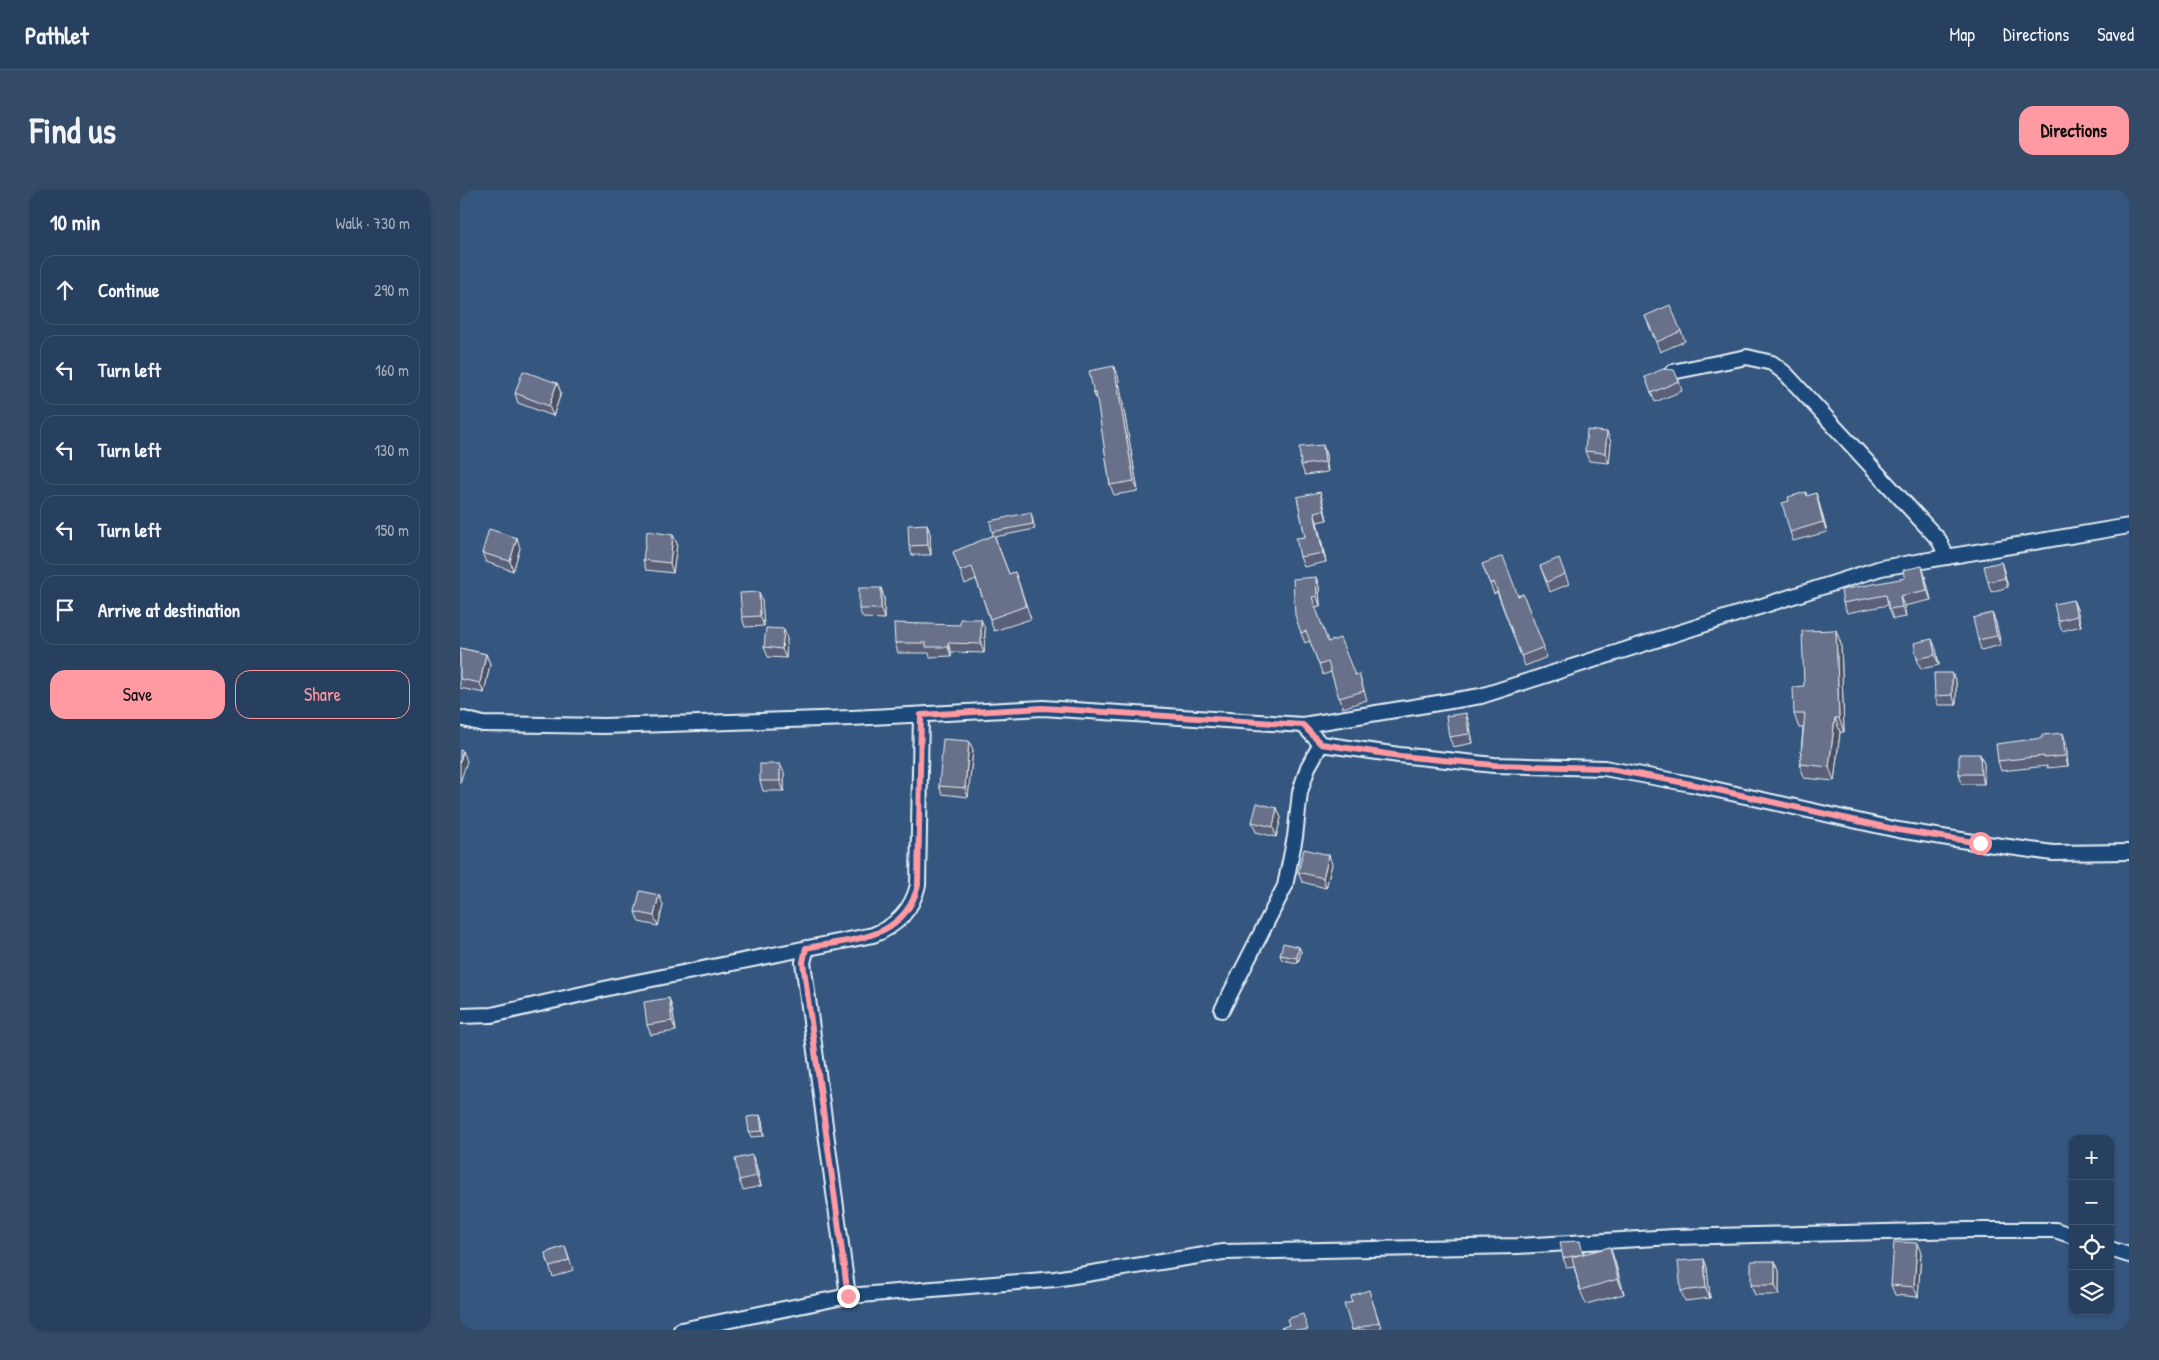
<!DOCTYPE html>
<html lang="en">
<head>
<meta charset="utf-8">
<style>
	:root { --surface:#28405f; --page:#344b68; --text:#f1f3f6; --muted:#a5afbd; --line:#445974; --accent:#ff9aa2 }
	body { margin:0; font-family:"Patrick Hand",sans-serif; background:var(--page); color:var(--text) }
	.controls { position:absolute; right:15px; bottom:15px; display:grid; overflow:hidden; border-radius:10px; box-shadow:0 1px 4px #0004 }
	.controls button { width:45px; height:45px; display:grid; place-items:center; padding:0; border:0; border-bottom:1px solid var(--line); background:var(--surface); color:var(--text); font:25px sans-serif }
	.stop { position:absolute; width:15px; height:15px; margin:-11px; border:4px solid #ff9aa2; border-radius:50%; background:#fff }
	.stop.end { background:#ff9aa2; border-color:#fff; box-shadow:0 1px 5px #0008 }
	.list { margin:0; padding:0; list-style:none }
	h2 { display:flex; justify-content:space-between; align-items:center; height:65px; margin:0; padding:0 20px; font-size:21px }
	h2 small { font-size:16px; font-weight:400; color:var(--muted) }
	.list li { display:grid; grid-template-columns:32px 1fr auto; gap:15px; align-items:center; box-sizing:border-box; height:70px; margin:0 10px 10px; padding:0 10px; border:1px solid var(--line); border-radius:15px }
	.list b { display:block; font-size:19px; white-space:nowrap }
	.list em { font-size:16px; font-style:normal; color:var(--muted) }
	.actions { display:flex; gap:10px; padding:15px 20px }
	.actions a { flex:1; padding:11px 0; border:1px solid var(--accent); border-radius:15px; text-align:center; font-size:18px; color:var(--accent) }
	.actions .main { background:var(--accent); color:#111 }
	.icon { flex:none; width:28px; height:28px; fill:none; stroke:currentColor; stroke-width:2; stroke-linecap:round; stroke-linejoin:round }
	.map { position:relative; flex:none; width:1669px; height:1140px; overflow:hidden; border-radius:15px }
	header { display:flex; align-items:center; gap:30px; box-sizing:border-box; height:70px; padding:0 25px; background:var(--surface); border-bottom:1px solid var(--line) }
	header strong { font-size:24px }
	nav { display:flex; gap:28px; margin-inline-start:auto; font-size:18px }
	.intro { display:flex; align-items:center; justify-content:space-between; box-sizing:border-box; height:120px; padding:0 30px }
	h1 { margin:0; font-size:35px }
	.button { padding:12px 22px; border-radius:15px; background:var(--accent); color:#111; font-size:18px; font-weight:700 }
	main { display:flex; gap:30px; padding:0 30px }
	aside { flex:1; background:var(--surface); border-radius:15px; box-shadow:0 1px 4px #0004 }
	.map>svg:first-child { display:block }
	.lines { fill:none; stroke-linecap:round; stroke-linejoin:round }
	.minor-casing { stroke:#e8f1f8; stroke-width:18 }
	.minor { stroke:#1f4a7a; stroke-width:14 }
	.wall { fill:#5a6177; stroke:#e8f1f8 }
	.shaded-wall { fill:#4a4f61; stroke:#e8f1f8 }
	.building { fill:#69718a; stroke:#e8f1f8 }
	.route { stroke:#ff9aa2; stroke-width:6 }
</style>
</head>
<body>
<header>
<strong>Pathlet</strong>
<nav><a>Map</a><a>Directions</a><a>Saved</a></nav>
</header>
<div class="intro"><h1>Find us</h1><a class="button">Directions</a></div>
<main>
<aside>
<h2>10 min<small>Walk · 730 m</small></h2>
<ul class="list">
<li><svg class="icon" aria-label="ahead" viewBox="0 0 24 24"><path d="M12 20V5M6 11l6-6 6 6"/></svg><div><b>Continue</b></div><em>290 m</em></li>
<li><svg class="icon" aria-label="left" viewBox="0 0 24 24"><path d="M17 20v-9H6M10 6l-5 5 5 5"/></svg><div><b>Turn left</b></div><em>160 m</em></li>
<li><svg class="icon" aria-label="left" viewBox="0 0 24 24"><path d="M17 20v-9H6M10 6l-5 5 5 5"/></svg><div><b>Turn left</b></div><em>130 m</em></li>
<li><svg class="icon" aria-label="left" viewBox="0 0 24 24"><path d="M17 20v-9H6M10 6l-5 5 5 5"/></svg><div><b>Turn left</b></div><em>150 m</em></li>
<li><svg class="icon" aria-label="arrive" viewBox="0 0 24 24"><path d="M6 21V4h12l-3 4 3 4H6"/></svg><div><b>Arrive at destination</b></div></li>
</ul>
<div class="actions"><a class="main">Save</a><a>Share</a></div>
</aside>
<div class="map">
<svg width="1669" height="1140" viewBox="0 0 1669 1140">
	<rect width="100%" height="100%" fill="#35567f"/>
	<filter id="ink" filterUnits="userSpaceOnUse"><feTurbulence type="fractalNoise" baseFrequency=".02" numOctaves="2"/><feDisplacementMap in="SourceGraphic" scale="10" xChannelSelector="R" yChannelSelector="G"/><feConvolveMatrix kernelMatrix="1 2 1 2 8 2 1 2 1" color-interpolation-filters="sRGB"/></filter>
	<g filter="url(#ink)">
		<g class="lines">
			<g class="minor-casing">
				<g id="minor">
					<polyline points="1212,182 1287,167 1312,173 1326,184 1479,350 1487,367"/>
					<polyline points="0,528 23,534 144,536 392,528 583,518 843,535 1021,506 1421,378 1669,336"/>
					<polyline points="843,535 861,554 939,565 1034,575 1144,578 1231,594 1438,640 1520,653 1593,663 1669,662"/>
					<polyline points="347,758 343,772 388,1106"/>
					<polyline points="762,820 825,696 835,647 840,602 848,577 861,554"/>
					<path d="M0 826 32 825 157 796 413 745C437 736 452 720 458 695L461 525"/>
					<polyline points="1650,1059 1669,1065"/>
					<polyline points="221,1140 388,1106 595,1089 763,1062 1057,1056 1214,1047 1507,1040 1595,1040 1613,1046"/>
				</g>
			</g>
			<use href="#minor" class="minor"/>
		</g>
		<g class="wall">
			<polygon points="1185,126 1221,141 1225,151 1200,162"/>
			<polygon points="658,186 678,301 654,305 650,295 638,213 634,204"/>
			<polygon points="1185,187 1219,191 1222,201 1195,212"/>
			<polygon points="97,193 101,203 93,226 58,213 55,203"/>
			<polygon points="1151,252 1149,273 1129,271 1125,261"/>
			<polygon points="863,255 866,265 868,282 845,285 841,275"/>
			<polygon points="1356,303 1359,313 1367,342 1333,351 1330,342 1348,306"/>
			<polygon points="837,307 863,312 867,330 857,332 866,372 844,377 840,367 845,347"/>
			<polygon points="571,322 575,339 535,347 549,384 555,382 571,429 534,441 516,389 505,394 493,362 534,346 532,342"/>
			<polygon points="467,334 470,344 471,365 452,365 449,356"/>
			<polygon points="213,345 217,354 213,383 186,380 183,370"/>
			<polygon points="60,358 53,381 26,372 22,363"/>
			<polygon points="1541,372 1548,397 1531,402 1528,392"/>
			<polygon points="1022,374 1058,406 1063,404 1087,467 1065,476 1037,402 1034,404"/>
			<polygon points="1080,376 1105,384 1109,394 1090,402"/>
			<polygon points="1465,386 1471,410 1444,416 1446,427 1433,429 1428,415 1387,423 1383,413"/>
			<polygon points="856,387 859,397 860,416 855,417 868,452 895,485 899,484 907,510 883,518 871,482 863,485 850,451 845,453 841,443"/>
			<polygon points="421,398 424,408 424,429 403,428 399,419"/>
			<polygon points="1613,410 1617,419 1621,436 1602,441 1598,431"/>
			<polygon points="302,411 304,436 285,437 282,427"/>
			<polygon points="1532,423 1536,433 1541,455 1521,460 1518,450"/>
			<polygon points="525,439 524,463 491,462 491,466 470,467 469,463 438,463 435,453"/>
			<polygon points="327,449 326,468 308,467 304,457"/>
			<polygon points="1381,454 1384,542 1380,542 1374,591 1344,588 1340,574 1343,538 1339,538 1334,524 1344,496"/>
			<polygon points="0,458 26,464 30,474 24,503 0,498"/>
			<polygon points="1476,459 1479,475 1461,479 1457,469"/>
			<polygon points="1492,483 1496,492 1496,515 1478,515 1475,506"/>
			<polygon points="1009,532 1013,553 993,557 989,547"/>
			<polygon points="509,551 513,560 508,607 482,604 479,596"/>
			<polygon points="1606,553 1608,576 1587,578 1587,576 1541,581 1538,571"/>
			<polygon points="1520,564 1524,574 1524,594 1502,594 1499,584"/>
			<polygon points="320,574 324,583 324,601 303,601 300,591"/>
			<polygon points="817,618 821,628 816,647 796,642 792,632"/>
			<polygon points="872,674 866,698 842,692 838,682"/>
			<polygon points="203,715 198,736 179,732 175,722"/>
			<polygon points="839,757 841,762 838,773 822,770 820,765"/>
			<polygon points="209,808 212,818 216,841 191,845 187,835"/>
			<polygon points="302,930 304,946 291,947 289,942"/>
			<polygon points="292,965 296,975 301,996 283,1000 279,990"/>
			<polygon points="105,1056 113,1080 93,1087 85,1063"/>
			<polygon points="1150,1057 1155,1072 1164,1104 1126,1114 1120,1100 1114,1077 1107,1078 1103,1068 1124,1061 1124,1064"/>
			<polygon points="1461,1063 1458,1107 1435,1105 1431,1095"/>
			<polygon points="1244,1069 1247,1078 1250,1108 1225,1111 1221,1101"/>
			<polygon points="1315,1071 1319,1081 1319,1105 1295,1105 1291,1095"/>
			<polygon points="912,1110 922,1140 892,1140 892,1112"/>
		</g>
		<g class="shaded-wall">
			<polygon points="654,176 658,186 678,301 674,291"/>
			<polygon points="97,193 101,203 93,226 89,216"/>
			<polygon points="1147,242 1151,252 1149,273 1145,263"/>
			<polygon points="863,255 866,265 868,282 865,272"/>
			<polygon points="860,302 863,312 867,330 864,320"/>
			<polygon points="1356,303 1359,313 1367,342 1363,332"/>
			<polygon points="854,322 857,332 866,372 863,363"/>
			<polygon points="467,334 470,344 471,365 468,355"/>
			<polygon points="213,345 217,354 213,383 210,373"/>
			<polygon points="57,348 60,358 53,381 50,371"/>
			<polygon points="1541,372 1544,381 1548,397 1545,388"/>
			<polygon points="1462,376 1465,386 1471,410 1467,400"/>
			<polygon points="856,387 859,397 860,416 857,406"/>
			<polygon points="421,398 424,408 424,429 421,419"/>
			<polygon points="299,402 302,411 304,436 300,426"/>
			<polygon points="1440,406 1444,416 1446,427 1442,417"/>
			<polygon points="1613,410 1617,419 1621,436 1617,426"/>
			<polygon points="1532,423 1536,433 1541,455 1537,446"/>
			<polygon points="521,429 525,439 524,463 521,454"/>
			<polygon points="324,439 327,449 326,468 322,459"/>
			<polygon points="1376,440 1381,454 1384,542 1379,528"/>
			<polygon points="1472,449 1476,459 1479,475 1475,465"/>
			<polygon points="488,453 491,462 491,466 488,457"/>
			<polygon points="26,464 30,474 24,503 20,493"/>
			<polygon points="1492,483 1496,492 1496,515 1492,505"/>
			<polygon points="1006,523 1009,532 1013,553 1009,544"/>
			<polygon points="1375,528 1380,542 1374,591 1369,577"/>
			<polygon points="1603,543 1606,553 1608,576 1605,566"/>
			<polygon points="509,551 513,560 508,607 505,598"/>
			<polygon points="3,561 7,571 0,593 0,572"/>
			<polygon points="1520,564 1524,574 1524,594 1521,584"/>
			<polygon points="320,574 324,583 324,601 320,591"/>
			<polygon points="817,618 821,628 816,647 813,637"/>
			<polygon points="869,665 872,674 866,698 863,688"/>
			<polygon points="199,705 203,715 198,736 194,726"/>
			<polygon points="839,757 841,762 838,773 837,768"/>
			<polygon points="209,808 212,818 216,841 212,831"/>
			<polygon points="300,925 302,930 304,946 302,941"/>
			<polygon points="292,965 296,975 301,996 297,986"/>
			<polygon points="1457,1053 1461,1063 1458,1107 1454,1097"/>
			<polygon points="1150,1057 1155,1072 1164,1104 1158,1089"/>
			<polygon points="1244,1069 1247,1078 1250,1108 1246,1098"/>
			<polygon points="1315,1071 1319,1081 1319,1105 1315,1095"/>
		</g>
		<g class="building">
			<polygon points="1210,115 1221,141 1197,152 1185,126"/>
			<polygon points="654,176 674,291 650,295 636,203 634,204 629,181"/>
			<polygon points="1203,179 1214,180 1219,191 1191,203 1185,187"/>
			<polygon points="63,181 97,193 89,216 55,203"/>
			<polygon points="1127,240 1147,242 1145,263 1125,261"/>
			<polygon points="863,255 865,272 841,275 839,257"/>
			<polygon points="860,302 864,320 854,322 863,363 840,367 836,348 845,347 837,307"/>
			<polygon points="1346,302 1347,306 1356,303 1363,332 1330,342 1322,313 1329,311 1328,307"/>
			<polygon points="571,322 573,334 532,342 530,331"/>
			<polygon points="467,334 468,355 449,356 448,335"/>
			<polygon points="29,339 57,348 50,371 22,363"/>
			<polygon points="187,341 213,345 210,373 183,370"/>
			<polygon points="534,345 549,384 555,382 566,416 530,429 512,377 500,381 493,362"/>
			<polygon points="1043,366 1058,406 1063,404 1084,457 1061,466 1034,392 1030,394 1022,374"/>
			<polygon points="1099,368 1105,384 1087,392 1080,376"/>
			<polygon points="1541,372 1545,388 1528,392 1524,376"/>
			<polygon points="1462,376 1467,400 1440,406 1442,417 1429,419 1426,405 1383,413 1381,400 1445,388 1443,380"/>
			<polygon points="856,387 857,406 852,407 868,452 880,448 895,485 899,484 904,501 879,508 868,472 859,475 846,441 841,443 835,425 833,389"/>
			<rect x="399" y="398" width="22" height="21"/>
			<polygon points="299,402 300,426 282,427 280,403"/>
			<polygon points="1613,410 1617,426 1598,431 1594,414"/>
			<polygon points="1532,423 1537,446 1518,450 1513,428"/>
			<polygon points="500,429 521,429 521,454 488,453 488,457 466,457 466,453 435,453 434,433 500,435"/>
			<polygon points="306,438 324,439 322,459 304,457"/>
			<polygon points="1376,440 1379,528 1375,528 1369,577 1340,574 1345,524 1334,524 1333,497 1344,496 1342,441"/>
			<polygon points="1472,449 1475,465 1457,469 1454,453"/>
			<polygon points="0,458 26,464 20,493 0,489"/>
			<polygon points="1474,483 1492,483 1492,505 1475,506"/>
			<polygon points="1006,523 1009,544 989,547 986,526"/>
			<polygon points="1603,543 1605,566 1584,568 1584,566 1538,571 1536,554 1582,548 1582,545"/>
			<polygon points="483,549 509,551 505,598 479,596"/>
			<polygon points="0,560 3,561 0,572"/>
			<polygon points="1499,564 1520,564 1521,584 1499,584"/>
			<rect x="300" y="574" width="20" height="17"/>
			<polygon points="797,613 817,618 813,637 792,632"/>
			<polygon points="844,659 869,665 863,688 838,682"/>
			<polygon points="180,701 199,705 194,726 175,722"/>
			<polygon points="823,753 839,757 837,768 820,765"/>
			<polygon points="209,808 212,831 187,835 184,812"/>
			<polygon points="300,925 302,941 289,942 287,927"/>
			<polygon points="292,965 297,986 279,990 275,969"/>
			<polygon points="1120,1051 1123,1064 1103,1068 1100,1052"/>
			<polygon points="1434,1052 1457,1053 1454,1097 1431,1095"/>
			<polygon points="105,1056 109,1070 90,1077 85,1063"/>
			<polygon points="1150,1057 1158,1089 1120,1100 1112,1067"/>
			<polygon points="1244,1069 1246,1098 1221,1101 1218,1071"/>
			<rect x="1291" y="1071" width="24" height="24"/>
			<polygon points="909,1100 919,1132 892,1140 884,1114 892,1112 891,1106"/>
			<polygon points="843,1124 848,1140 822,1140 821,1138 829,1135 827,1129"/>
		</g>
	</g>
	<g class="lines" filter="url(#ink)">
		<path class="route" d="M388 1106 343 772 346 758C392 749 445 750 458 695L461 525 583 518 843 535 861 554 940 566 1034 575 1144 578 1231 594 1438 640 1520 653"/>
	</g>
</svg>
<div class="controls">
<button>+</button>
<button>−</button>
<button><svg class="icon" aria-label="locate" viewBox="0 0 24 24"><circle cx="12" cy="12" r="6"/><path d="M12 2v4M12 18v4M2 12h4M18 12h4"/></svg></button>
<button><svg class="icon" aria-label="layers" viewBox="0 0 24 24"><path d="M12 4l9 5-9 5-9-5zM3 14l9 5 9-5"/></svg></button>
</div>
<div class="stop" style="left:1520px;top:653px"></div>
<div class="stop end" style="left:388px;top:1106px"></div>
</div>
</main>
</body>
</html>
